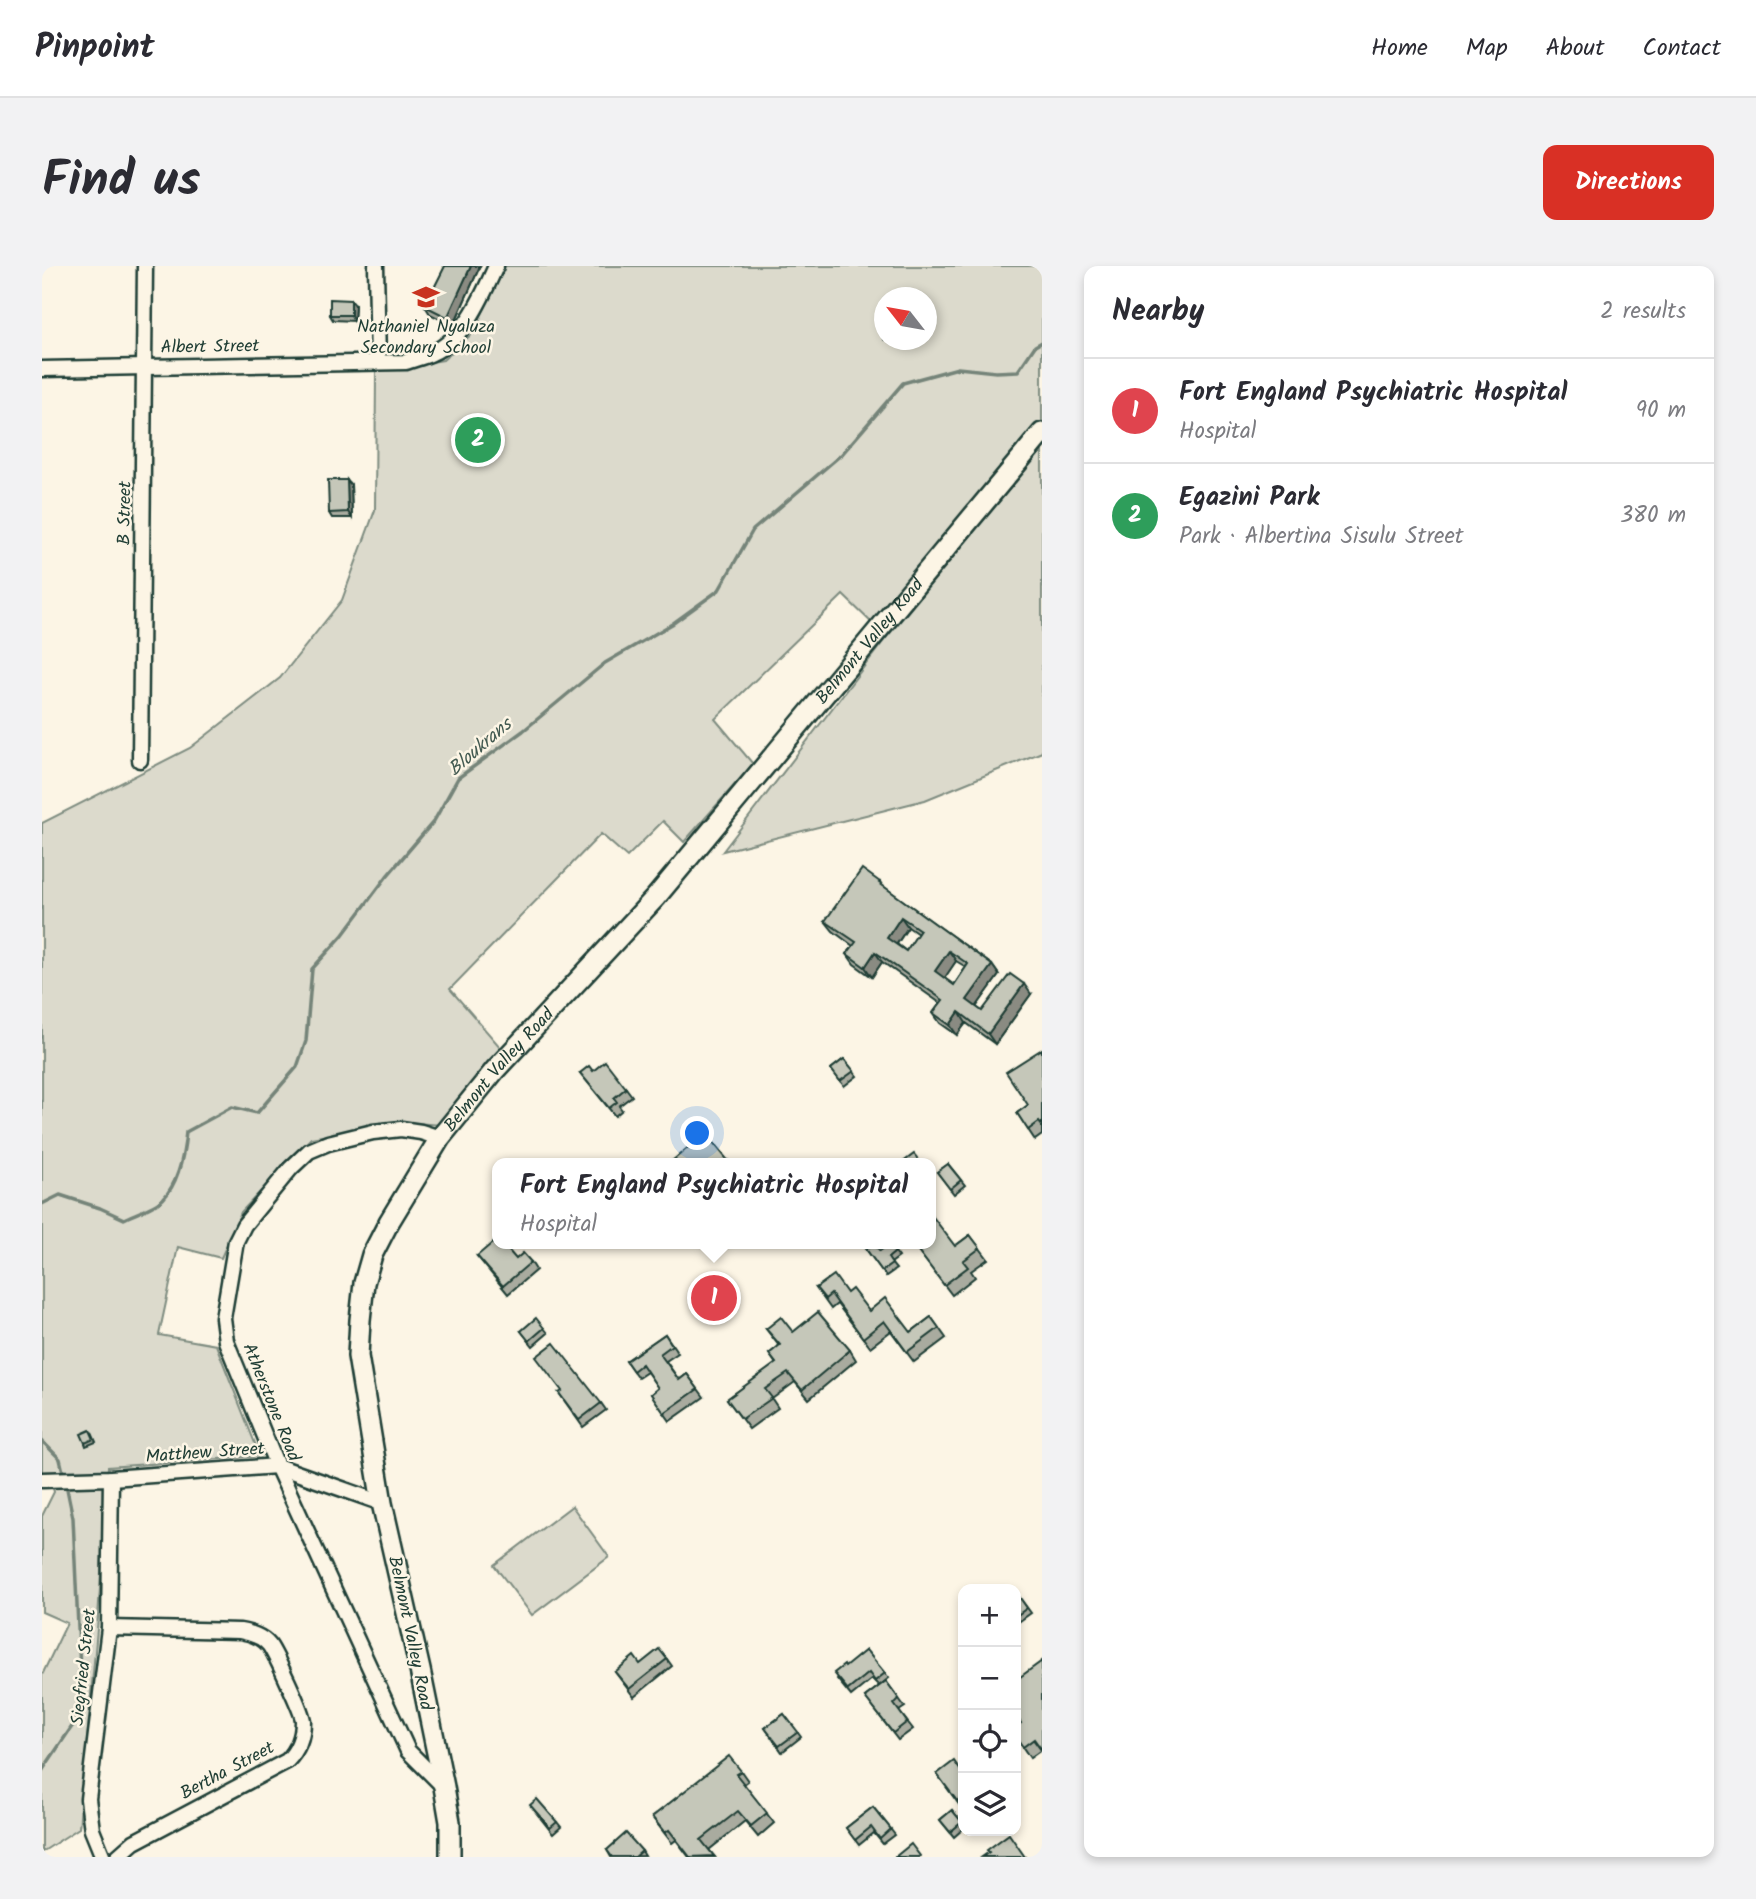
<!DOCTYPE html>
<html lang="en">
<head>
<meta charset="utf-8">
<style>
	:root { --surface:#fff; --page:#f2f2f3; --text:#2b2b33; --muted:#7c7c81; --line:#e1e1e2; --accent:#d93025 }
	body { margin:0; font-family:Kalam,sans-serif; background:var(--page); color:var(--text) }
	.controls { position:absolute; right:21px; bottom:21px; display:grid; overflow:hidden; border-radius:14px; box-shadow:0 4px 10px #0003 }
	.controls button { width:63px; height:63px; display:grid; place-items:center; padding:0; border:0; border-bottom:2px solid var(--line); background:var(--surface); color:var(--text); font:35px sans-serif }
	.compass { position:absolute; left:832px; top:21px; width:63px; height:63px; border-radius:50%; background:var(--surface); box-shadow:0 4px 10px #0003; rotate:301deg }
	.you { position:absolute; left:656px; top:868px; width:24px; height:24px; margin:-18px; border:5px solid #fff; border-radius:50%; background:#1a73e8; box-shadow:0 0 0 10px #1a73e833 }
	.badge { display:grid; place-items:center; width:46px; height:46px; border-radius:50%; background:var(--accent); color:#fff; font-size:23px; font-weight:700 }
	.pin { position:absolute; translate:-50% -50%; border:4px solid #fff; box-shadow:0 2px 7px #0006 }
	.popup { position:absolute; left:450px; top:892px; width:444px; height:91px; box-sizing:border-box; display:grid; place-content:center; border-radius:14px; background:var(--surface); filter:drop-shadow(0 2px 5px #0005); font-size:23px; white-space:nowrap; color:var(--muted) }
	.popup b { font-size:26px; color:var(--text) }
	.popup::after { content:''; position:absolute; left:50%; top:100%; margin-left:-14px; border:14px solid transparent; border-top-color:var(--surface) }
	.list { margin:0; padding:0; list-style:none }
	h2 { display:flex; justify-content:space-between; align-items:center; height:91px; margin:0; padding:0 28px; font-size:30px }
	h2 small { font-size:23px; font-weight:400; color:var(--muted) }
	.list li { display:grid; grid-template-columns:46px 1fr auto; gap:21px; align-items:center; box-sizing:border-box; height:105px; padding:0 28px; border-top:2px solid var(--line) }
	.list b { display:block; font-size:26px; white-space:nowrap }
	.list p { margin:0; font-size:23px; white-space:nowrap; color:var(--muted) }
	.list em { font-size:23px; font-style:normal; color:var(--muted) }
	.icon { flex:none; width:38px; height:38px; fill:none; stroke:currentColor; stroke-width:2; stroke-linecap:round; stroke-linejoin:round }
	.map { position:relative; flex:none; width:1000px; height:1591px; overflow:hidden; border-radius:14px }
	header { display:flex; align-items:center; gap:42px; box-sizing:border-box; height:98px; padding:0 35px; background:var(--surface); border-bottom:2px solid var(--line) }
	header strong { font-size:33px }
	nav { display:flex; gap:38px; margin-inline-start:auto; font-size:24px }
	.intro { display:flex; align-items:center; justify-content:space-between; box-sizing:border-box; height:168px; padding:0 42px }
	h1 { margin:0; font-size:49px }
	.button { padding:18px 32px; border-radius:14px; background:var(--accent); color:#fff; font-size:24px; font-weight:700 }
	main { display:flex; gap:42px; padding:0 42px }
	aside { flex:1; background:var(--surface); border-radius:14px; box-shadow:0 4px 10px #0003 }
	.map>svg:first-child { display:block }
	.green { fill:#dcdacc; stroke:#7e8c80; stroke-width:2; fill-rule:evenodd }
	.lines { fill:none; stroke-linecap:round; stroke-linejoin:round }
	.stream { stroke:#758479; stroke-width:3.5 }
	.street-casing { stroke:#1f3d34; stroke-width:19 }
	.secondary-casing { stroke:#1f3d34; stroke-width:24 }
	.street { stroke:#fcf5e5; stroke-width:14 }
	.secondary { stroke:#fcf5e5; stroke-width:19 }
	.wall { fill:#a9ab9f; stroke:#1f3d34; stroke-width:2; fill-rule:evenodd }
	.shaded-wall { fill:#8a8b82; stroke:#1f3d34; stroke-width:2 }
	.building { fill:#c5c7b9; stroke:#1f3d34; stroke-width:2; fill-rule:evenodd }
	.labels { text-anchor:middle; stroke-width:5; stroke-linejoin:round; paint-order:stroke }
	.poi-label { font-size:18px; fill:#1f3d34; stroke:#fcf5e5 }
	.street-label { font-size:18px; fill:#1f3d34; stroke:#fcf5e5 }
	.water-label { font-size:19px; font-style:italic; fill:#435a51; stroke:#fcf5e5 }
</style>
</head>
<body>
<header>
<strong>Pinpoint</strong>
<nav><a>Home</a><a>Map</a><a>About</a><a>Contact</a></nav>
</header>
<div class="intro"><h1>Find us</h1><a class="button">Directions</a></div>
<main>
<div class="map">
<svg width="1000" height="1591" viewBox="0 0 1000 1591">
	<rect width="100%" height="100%" fill="#fcf5e5"/>
	<filter id="ink" filterUnits="userSpaceOnUse"><feTurbulence type="fractalNoise" baseFrequency=".0143" numOctaves="2"/><feDisplacementMap in="SourceGraphic" scale="14" xChannelSelector="R" yChannelSelector="G"/><feConvolveMatrix kernelMatrix="1 2 1 2 8 2 1 2 1" color-interpolation-filters="sRGB"/></filter>
	<g filter="url(#ink)">
		<g class="green">
			<path d="M463 0H1000V160L834 361 801 329 673 453 711 498 642 576 621 555 585 591 559 568 408 723 459 782 400 859 359 856 269 872 199 946 179 992 136 981 117 1069 174 1079 218 1190 66 1201 56 1352 37 1562 0 1586V1409L25 1357 0 1346V1250L12 1226 7 1206 0 1207V557L148 482 238 412 300 334 333 244 334 105 401 94 431 67ZM842 32H884V74H842Z"/>
			<polygon points="1000,184 1000,486 883,534 681,585 844,372"/>
			<polygon points="530,1240 567,1291 490,1349 452,1299"/>
		</g>
		<g class="lines">
			<g class="stream">
				<path d="M0 938 18 929 58 942 82 953C92 948 113 941 121 933 137 916 142 888 144 866L190 841 215 847 255 801 264 775 270 703 300 670 345 610 392 555 416 512 481 465 563 397 630 358 677 324 711 264 800 188 861 117 916 102 954 106 976 105 993 80 1000 76"/>
				<polyline points="0,1175 18,1193 22,1210"/>
				<polyline points="0,1505 31,1459 39,1426 31,1252 24,1218"/>
			</g>
			<g class="street-casing">
				<g id="street">
					<polyline points="334,0 336,96"/>
					<path d="M0 103 364 96C372 93 382 91 390 87 423 72 440 31 454 0"/>
					<polyline points="98,494 103,0"/>
					<polyline points="398,872 379,866 359,863 331,866 286,877 267,885 249,902 202,959 194,975 181,1052 184,1075 235,1200 366,1485 402,1521"/>
					<polyline points="0,1214 69,1212 235,1200 340,1237"/>
					<path d="M67 1362 198 1365C209 1367 220 1370 227 1379 233 1387 261 1447 261 1455 261 1472 256 1484 245 1495L92 1576 75 1591"/>
					<polyline points="61,1591 50,1564 46,1533 67,1362 69,1212"/>
				</g>
			</g>
			<g class="secondary-casing">
				<g id="secondary">
					<path id="s1" d="M408 1591V1556L402 1521 378 1404 340 1237 316 1090 318 1054 322 1017 330 989 347 956 398 872 453 804 614 631 1000 167"/>
				</g>
			</g>
			<use href="#street" class="street"/>
			<use href="#secondary" class="secondary"/>
		</g>
		<g class="wall">
			<polygon points="401,0 438,0 413,56 410,59 388,48 383,40 403,1"/>
			<polygon points="313,39 312,55 291,54 288,49"/>
			<polygon points="309,219 310,252 290,252 287,247"/>
			<path d="M838 616 841 620 950 699 957 709 934 741 940 745 989 728 953 778 924 757 915 769 898 757 891 747 898 737 840 696 830 711 812 698 805 688 811 680 791 665 783 655ZM866 661 876 668 864 685 855 678ZM914 695 924 701 912 719 902 712Z"/>
			<polygon points="1000,783 1000,869 993,874 975,847 986,839"/>
			<polygon points="802,793 815,810 802,820 789,803"/>
			<polygon points="551,805 584,822 590,830 577,840 580,844 573,850 538,807"/>
			<polygon points="906,898 923,919 912,928 895,906"/>
			<polygon points="928,969 946,993 929,1005 933,1011 910,1029 871,978 913,980"/>
			<polygon points="847,978 857,991 849,997 854,1003 844,1010 824,983 838,985"/>
			<polygon points="435,990 474,993 489,996 494,1004 466,1028"/>
			<polygon points="774,1022 805,1027 827,1045 869,1066 889,1051 904,1072 872,1096 849,1065 828,1081 795,1038 789,1043"/>
			<polygon points="502,1062 506,1067 491,1080 479,1065"/>
			<polygon points="724,1063 751,1066 808,1084 814,1094 767,1133 753,1116 730,1133 736,1142 707,1163 685,1133 734,1098 727,1088 737,1080"/>
			<polygon points="623,1068 636,1087 624,1095 637,1114 645,1108 662,1131 628,1155 609,1128 616,1122 605,1106 596,1112 584,1095"/>
			<polygon points="517,1127 559,1137 564,1144 541,1161"/>
			<polygon points="50,1167 54,1176 44,1180 43,1177"/>
			<polygon points="978,1332 989,1347 975,1357 974,1355 974,1335"/>
			<polygon points="625,1393 630,1400 592,1431 573,1406 598,1398"/>
			<polygon points="803,1401 843,1407 847,1412 837,1420 830,1413 809,1430 795,1413"/>
			<polygon points="844,1415 863,1441 857,1445 871,1463 856,1474 823,1431"/>
			<polygon points="742,1448 759,1471 740,1486 723,1462"/>
			<polygon points="979,1457 999,1484 988,1492 974,1471"/>
			<polygon points="699,1505 706,1515 702,1518 732,1557 716,1571 703,1555 667,1584 673,1591 647,1591 634,1574 630,1577 610,1551"/>
			<polygon points="895,1508 921,1508 921,1538 918,1540"/>
			<polygon points="831,1541 853,1569 841,1578 832,1567 817,1579 804,1562"/>
			<polygon points="492,1544 515,1556 519,1561 511,1568"/>
			<polygon points="910,1544 921,1558 921,1563 912,1571 898,1554"/>
			<polygon points="565,1584 600,1585 603,1590 569,1591"/>
		</g>
		<g class="shaded-wall">
			<polygon points="429,0 438,0 413,56 410,59 405,51"/>
			<polygon points="309,34 313,39 312,55 309,49"/>
			<polygon points="305,214 309,219 310,252 306,246"/>
			<polygon points="859,651 866,661 852,682 845,672"/>
			<polygon points="907,685 914,695 900,716 893,705"/>
			<polygon points="833,686 840,696 830,711 823,701"/>
			<polygon points="950,699 957,709 932,744 925,734"/>
			<polygon points="982,718 989,728 953,778 946,768"/>
			<polygon points="917,746 924,757 915,769 908,759"/>
		</g>
		<g class="building">
			<polygon points="403,0 429,0 407,48 405,51 383,40"/>
			<polygon points="288,33 309,34 309,49 288,49"/>
			<polygon points="286,214 305,214 306,246 287,247"/>
			<path d="M820 603 838 616 837 617 950 699 925 734 940 745 968 708 982 718 946 768 917 746 908 759 891 747 901 734 833 686 823 701 805 688 814 676 783 655ZM859 651 878 664 864 685 845 672ZM907 685 926 698 912 719 893 705Z"/>
			<polygon points="1000,783 1000,860 997,856 986,864 975,847 986,839 964,806"/>
			<polygon points="802,793 812,805 798,815 789,803"/>
			<polygon points="563,795 584,822 572,832 575,836 567,842 538,807 547,800 551,805"/>
			<polygon points="662,865 688,897 631,897 630,895 649,879 647,876"/>
			<polygon points="872,888 879,897 860,897"/>
			<polygon points="906,898 919,914 908,923 895,906"/>
			<polygon points="891,951 913,980 928,969 938,982 921,995 926,1001 902,1019 871,978 889,978 889,953"/>
			<polygon points="455,973 455,978 461,978 474,993 481,987 489,996 461,1020 435,990"/>
			<polygon points="832,978 838,985 847,978 853,986 846,992 850,998 840,1005 824,983"/>
			<polygon points="792,1009 805,1027 810,1023 827,1045 843,1032 869,1066 889,1051 897,1062 865,1086 842,1055 821,1072 789,1028 783,1033 774,1022"/>
			<polygon points="776,1046 808,1084 760,1124 746,1107 723,1123 730,1132 700,1153 685,1133 734,1097 727,1088 738,1079 724,1063 739,1051 751,1066"/>
			<polygon points="494,1052 502,1062 487,1075 479,1065"/>
			<polygon points="623,1068 630,1079 618,1088 637,1114 645,1108 656,1123 622,1147 609,1128 616,1122 600,1098 591,1105 584,1095"/>
			<polygon points="512,1077 559,1137 537,1154 517,1127 520,1125 494,1091"/>
			<polygon points="48,1164 52,1173 43,1177 39,1168"/>
			<polygon points="978,1332 985,1342 974,1350 974,1335"/>
			<polygon points="617,1383 625,1393 587,1423 573,1406 592,1390 598,1398"/>
			<polygon points="824,1384 843,1407 833,1415 827,1407 806,1424 792,1407 802,1399 803,1401"/>
			<polygon points="1000,1395 1000,1484 992,1473 981,1481 974,1471 974,1461 979,1457 974,1450 974,1414"/>
			<polygon points="844,1415 857,1433 852,1438 865,1456 851,1467 823,1431"/>
			<polygon points="742,1448 756,1466 737,1480 723,1462"/>
			<polygon points="687,1490 699,1505 694,1508 725,1547 709,1560 696,1545 659,1574 672,1590 648,1591 627,1564 623,1567 610,1551"/>
			<polygon points="912,1495 921,1508 921,1530 915,1535 895,1508"/>
			<polygon points="495,1533 515,1556 508,1562 488,1539"/>
			<polygon points="831,1541 849,1563 838,1573 829,1561 813,1574 804,1562"/>
			<polygon points="910,1544 920,1556 908,1566 898,1554"/>
			<polygon points="584,1567 600,1585 593,1591 570,1591 565,1584"/>
			<polygon points="967,1568 983,1591 940,1591 947,1586 945,1584"/>
			<polygon points="869,1578 878,1590 877,1591 853,1591"/>
		</g>
	</g>
	<defs>
		<g id="school-bare" transform="scale(2.1)"><path d="M0-5L7-2L0 1L-7-2ZM-4 1L0 2.5L4 1V4Q0 6-4 4Z" fill="#c8321e" stroke="#fcf5e5" stroke-width="2.5" paint-order="stroke"/></g>
	</defs>
	<g fill-rule="evenodd">
		<use href="#school-bare" x="384" y="31"/>
	</g>
	<g class="labels">
		<g class="poi-label">
			<text x="384" y="66">Nathaniel Nyaluza<tspan x="384" dy="21">Secondary School</tspan></text>
		</g>
		<g class="street-label">
			<text transform="translate(168 80) rotate(-1)" y="6">Albert Street</text>
			<text transform="translate(82 247) rotate(-89)" y="6">B Street</text>
			<text dy="6" stroke="none"><textPath href="#s1" startOffset="1405">Belmont Valley Road</textPath></text>
			<text dy="6" stroke="none"><textPath href="#s1" startOffset="838">Belmont Valley Road</textPath></text>
			<text transform="translate(230 1136) rotate(68)" y="6">Atherstone Road</text>
			<text transform="translate(163 1186) rotate(-4)" y="6">Matthew Street</text>
			<text transform="translate(369 1367) rotate(78)" y="6">Belmont Valley Road</text>
			<text transform="translate(41 1401) rotate(-84)" y="6">Siegfried Street</text>
			<text transform="translate(185 1504) rotate(-28)" y="6">Bertha Street</text>
		</g>
		<g class="water-label">
			<text transform="translate(437 480) rotate(-41)" y="7">Bloukrans</text>
		</g>
	</g>
</svg>
<div class="controls">
<button>+</button>
<button>−</button>
<button><svg class="icon" aria-label="locate" viewBox="0 0 24 24"><circle cx="12" cy="12" r="6"/><path d="M12 2v4M12 18v4M2 12h4M18 12h4"/></svg></button>
<button><svg class="icon" aria-label="layers" viewBox="0 0 24 24"><path d="M12 4l9 5-9 5-9-5zM3 14l9 5 9-5"/></svg></button>
</div>
<svg class="compass" viewBox="-18 -18 36 36"><path d="M0-13l5 13h-10z" fill="#e53935"/><path d="M0 13l5-13h-10z" fill="#7c7c81"/></svg>
<div class="you"></div>
<div class="pin badge" style="left:672px;top:1032px;background:#e0444e">1</div>
<div class="popup"><b>Fort England Psychiatric Hospital</b>Hospital</div>
<div class="pin badge" style="left:436px;top:174px;background:#2e9e5b">2</div>
</div>
<aside>
<h2>Nearby<small>2 results</small></h2>
<ul class="list">
<li><span class="badge" style="background:#e0444e">1</span><div><b>Fort England Psychiatric Hospital</b><p>Hospital</p></div><em>90 m</em></li>
<li><span class="badge" style="background:#2e9e5b">2</span><div><b>Egazini Park</b><p>Park · Albertina Sisulu Street</p></div><em>380 m</em></li>
</ul>
</aside>
</main>
</body>
</html>
